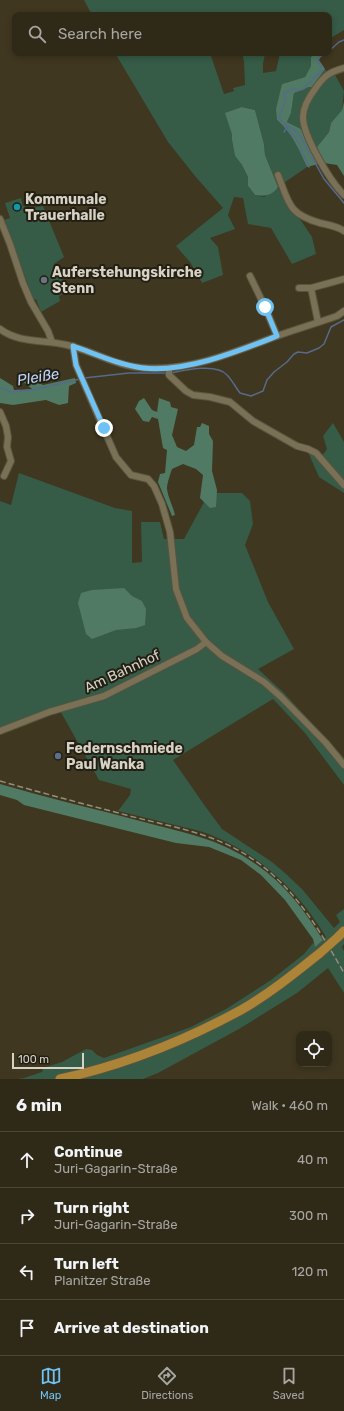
<!DOCTYPE html>
<html lang="en">
<head>
<meta charset="utf-8">
<style>
	:root { --surface:#2f2917; --page:#3b3524; --text:#f1f3f6; --muted:#a7a6a1; --line:#4a4536; --accent:#6ec2f4 }
	body { margin:0; font-family:Rubik,sans-serif; background:var(--page); color:var(--text) }
	.controls { position:absolute; right:12px; bottom:12px; display:grid; overflow:hidden; border-radius:8px; box-shadow:0 2px 6px #0003 }
	.controls button { width:36px; height:36px; display:grid; place-items:center; padding:0; border:0; border-bottom:1px solid var(--line); background:var(--surface); color:var(--text); font:20px sans-serif }
	.scale { position:absolute; left:12px; bottom:10px; width:72px; box-sizing:border-box; padding-left:4px; border:2px solid #d7d2c4; border-top:0; font-size:11px; line-height:14px; white-space:nowrap; color:#d7d2c4; -webkit-text-stroke:3px #221f14; paint-order:stroke }
	.stop { position:absolute; width:12px; height:12px; margin:-9px; border:3px solid #6ec2f4; border-radius:50%; background:#fff }
	.stop.end { background:#6ec2f4; border-color:#fff; box-shadow:0 1px 4px #0008 }
	.list { margin:0; padding:0; list-style:none }
	h2 { display:flex; justify-content:space-between; align-items:center; height:52px; margin:0; padding:0 16px; font-size:17px }
	h2 small { font-size:13px; font-weight:400; color:var(--muted) }
	.list li { display:grid; grid-template-columns:26px 1fr auto; gap:12px; align-items:center; box-sizing:border-box; height:56px; padding:0 16px; border-top:1px solid var(--line) }
	.list b { display:block; font-size:15px; white-space:nowrap }
	.list p { margin:0; font-size:13px; white-space:nowrap; color:var(--muted) }
	.list em { font-size:13px; font-style:normal; color:var(--muted) }
	.icon { flex:none; width:22px; height:22px; fill:none; stroke:currentColor; stroke-width:2; stroke-linecap:round; stroke-linejoin:round }
	.map { position:relative; flex:none; width:344px; height:1079px; overflow:hidden }
	.search { position:absolute; background:var(--surface); box-shadow:0 2px 6px #0003; left:12px; right:12px; top:12px; height:44px; display:flex; align-items:center; gap:10px; box-sizing:border-box; padding:0 14px; border-radius:8px; color:var(--muted); font-size:15px }
	.sheet { height:276px; background:var(--surface) }
	nav { display:flex; justify-content:space-around; align-items:center; box-sizing:border-box; height:56px; border-top:1px solid var(--line); background:var(--surface); font-size:11px; color:var(--muted) }
	nav a { display:grid; justify-items:center; gap:2px }
	nav .on { color:var(--accent) }
	.map>svg:first-child { display:block }
	.green { fill:#365b47; fill-rule:evenodd }
	.forest { fill:#517a64 }
	.lines { fill:none; stroke-linecap:round; stroke-linejoin:round }
	.stream { stroke:#566a8b; stroke-width:1.5 }
	.minor-casing { stroke:#5a543f; stroke-width:8 }
	.highway-casing { stroke:#5a543f; stroke-width:11 }
	.minor { stroke:#797056; stroke-width:6 }
	.highway { stroke:#ac8438; stroke-width:9 }
	.rail { stroke:#958e7c; stroke-width:1.5; stroke-dasharray:6 3; stroke-linecap:butt }
	.highway-bridge-casing { stroke:#5a543f; stroke-width:11; stroke-linecap:butt }
	.highway-bridge { stroke:#ac8438; stroke-width:9 }
	.route { stroke:#6ec2f4; stroke-width:5 }
	.culture-dot { fill:#0f9aa8; stroke:#221f14; stroke-width:1.5 }
	.worship-dot { fill:#6b7280; stroke:#221f14; stroke-width:1.5 }
	.service-dot { fill:#5c6f8a; stroke:#221f14; stroke-width:1.5 }
	.labels { text-anchor:middle; stroke-width:4; stroke-linejoin:round; paint-order:stroke }
	.poi-label { font-size:14px; font-weight:bold; fill:#d7d2c4; stroke:#221f14; text-anchor:start }
	.street-label { font-size:14px; fill:#d7d2c4; stroke:#221f14 }
	.water-label { font-size:15px; font-style:italic; fill:#c1d6f8; stroke:#221f14 }
</style>
</head>
<body>
<div class="map">
<svg width="344" height="1079" viewBox="0 0 344 1079">
	<rect width="100%" height="100%" fill="#3f371f"/>
	<g class="green">
		<polygon points="84,0 344,0 344,30 329,39 329,15 92,15"/>
		<path d="M115 53H210L224 94 234 91 233 88 245 85 244 61 242 53H265L263 64V73L276 71 280 53H316L311 57V66L305 77 282 84 277 120C292 133 299 150 307 167L278 187 285 202 302 222 312 237 316 254 292 264 271 228 248 224 243 198 234 197 228 215 235 229 210 238 218 247 223 275 202 283 190 262 176 246 223 208 195 176 168 142ZM242 107 255 110 264 144 265 155 278 187 264 197 255 195 248 186V177L242 165 235 156 232 140V134Z"/>
		<polygon points="325,69 330,76 334,73 344,91 342,110 331,123 329,132 317,147 324,163 318,164 301,129 287,122 291,113 294,93 303,90 307,87 312,87"/>
		<polygon points="21,198 23,206 32,208 43,206 64,257 54,264 69,291 59,296 60,301 41,312 36,299 34,300 31,293 4,220 10,218 5,203"/>
		<polygon points="333,423 344,442 344,493 319,477 308,452 320,459 327,449 323,436"/>
		<path d="M19 473 115 508 132 511V563L142 562 141 522H160L164 539H184L209 493H242L250 501 253 524 245 545 268 602 294 649 258 669 283 692 344 758V785L305 733 273 699 173 760 205 806 222 829 272 862 285 873 302 889 334 928 340 922 336 915 344 909V944L342 947 344 951V993L328 968 297 993 239 1029 158 1073 143 1079H18L24 1078 42 1072 43 1068 62 1062 86 1049 92 1050 97 1055 104 1058 191 1027 226 1009 271 980 304 954 313 943 315 946 326 937C298 891 261 855 211 835 199 830 187 828 175 825 156 820 137 816 118 811L130 795 131 789 99 780 58 707 46 710 0 728V501L11 505Z"/>
	</g>
	<g class="forest">
		<path d="M316 53H319L320 56 319 60 325 69 312 87H308L303 90 294 93 291 113 287 122 301 129 318 164 307 167C299 150 292 133 277 120L276 109 282 84 305 77 311 66V57Z"/>
		<polygon points="344,102 344,176 337,165 324,163 317,147 329,132 331,123 342,110"/>
		<path d="M242 107 255 110 264 144 265 155 278 187C272 195 266 197 255 195L248 186V177L242 165 235 156 232 140V134L225 113Z"/>
		<polygon points="0,378 13,386 14,390 32,389 22,381 32,379 43,385 75,378 76,383 69,386 68,403 59,405 46,400 13,405 0,403"/>
		<path d="M144 398 152 410 157 412 159 398 170 402 171 407 178 409 172 435 177 447 186 451 194 445 197 427H200L202 423 209 426V434L213 441 212 471 217 490 216 507 210 508 200 498 203 475 196 469 183 464 172 469C170 475 167 483 167 489 168 498 173 506 175 515L172 516 158 482 160 474 165 473 167 450 163 448 158 419 152 417 149 422 143 421 135 409 139 401Z"/>
		<polygon points="124,588 132,596 142,601 146,609 145,625 136,628 116,630 92,639 86,634 78,603 81,593 92,590"/>
		<path d="M0 784C47 798 96 809 144 822 185 833 221 839 257 865 285 884 305 911 323 940L315 947 313 939 285 900 261 875 241 860 209 847 176 843 24 805 17 800 0 795Z"/>
	</g>
	<g class="lines">
		<g class="stream">
			<polyline points="329,51 339,42 344,40"/>
			<path d="M326 53C323 56 319 55 318 61L322 69C319 74 305 87 300 90L294 89 284 93 285 102 279 117 282 122 299 134 324 179 344 203"/>
			<polyline points="286,125 288,130 297,140 309,167"/>
			<polyline points="284,132 287,127"/>
			<path d="M171 373C185 370 217 363 227 375 232 380 236 388 240 393L251 396 263 391 267 380 274 372 287 362 294 354 298 352 307 353 319 348 324 344 331 327 344 320"/>
			<polyline points="84,378 129,373 168,373"/>
			<polyline points="0,388 11,392 33,390 80,379"/>
		</g>
		<g class="minor-casing">
			<g id="minor">
				<path d="M344 68C329 72 324 76 315 89 309 97 303 106 303 117 303 136 330 181 344 195"/>
				<path d="M278 175C289 203 288 214 320 223 328 225 337 226 344 231"/>
				<polyline points="0,219 10,244 23,283 31,302 48,331 52,342"/>
				<polyline points="250,276 265,307 277,336"/>
				<polyline points="299,288 311,288"/>
				<polyline points="318,322 311,288 344,279"/>
				<path d="M0 329C20 344 44 339 67 345 93 351 118 367 145 368 191 371 235 352 277 336 297 329 317 323 337 316L344 311"/>
				<polyline points="73,346 76,365 116,457 131,475 148,479 154,486 162,504 170,532 176,589 187,618 206,642 222,656 264,682 281,697 326,743 344,765"/>
				<polyline points="169,368 169,375 186,391 193,395 210,397 230,402 253,421 267,429 297,446 308,449 316,453 344,485"/>
				<polyline points="0,412 6,426 8,437 7,447 11,461 4,476"/>
				<polyline points="0,731 49,712 104,696 197,649 206,642"/>
			</g>
		</g>
		<g class="highway-casing">
			<g id="highway">
				<polyline points="338,937 344,931"/>
				<path d="M60 1079C124 1065 184 1041 241 1010 269 994 295 973 320 953"/>
			</g>
		</g>
		<use href="#minor" class="minor"/>
		<use href="#highway" class="highway"/>
		<path class="rail" d="M0 781C42 793 84 804 126 815 183 830 227 834 273 875 304 903 324 938 344 973"/>
		<g class="highway-bridge-casing">
			<polyline id="highway-bridge" points="320,953 338,937"/>
		</g>
		<use href="#highway-bridge" class="highway-bridge"/>
	</g>
	<g class="lines">
		<path class="route" d="M104 428 76 365 73 346C96 354 119 365 143 368 185 373 239 351 277 336L265 307"/>
	</g>
	<circle class="culture-dot" cx="17" cy="207" r="4"/>
	<circle class="worship-dot" cx="44" cy="280" r="4"/>
	<circle class="service-dot" cx="58" cy="756" r="4"/>
	<g class="labels">
		<g class="poi-label">
			<text x="25" y="204">Kommunale<tspan x="25" dy="16">Trauerhalle</tspan></text>
			<text x="52" y="277">Auferstehungskirche<tspan x="52" dy="16">Stenn</tspan></text>
			<text x="66" y="753">Federnschmiede<tspan x="66" dy="16">Paul Wanka</tspan></text>
		</g>
		<g class="street-label">
			<text transform="translate(122 671) rotate(-25)" y="5">Am Bahnhof</text>
		</g>
		<g class="water-label">
			<text transform="translate(38 377) rotate(-10)" y="5">Pleiße</text>
		</g>
	</g>
</svg>
<div class="controls">
<button><svg class="icon" aria-label="locate" viewBox="0 0 24 24"><circle cx="12" cy="12" r="6"/><path d="M12 2v4M12 18v4M2 12h4M18 12h4"/></svg></button>
</div>
<div class="scale">100 m</div>
<div class="stop" style="left:265px;top:307px"></div>
<div class="stop end" style="left:104px;top:428px"></div>
<div class="search"><svg class="icon" aria-label="search" viewBox="0 0 24 24"><circle cx="10" cy="10" r="6"/><path d="M15 15l6 6"/></svg>Search here</div>
</div>
<section class="sheet">
<h2>6 min<small>Walk · 460 m</small></h2>
<ul class="list">
<li><svg class="icon" aria-label="ahead" viewBox="0 0 24 24"><path d="M12 20V5M6 11l6-6 6 6"/></svg><div><b>Continue</b><p>Juri-Gagarin-Straße</p></div><em>40 m</em></li>
<li><svg class="icon" aria-label="right" viewBox="0 0 24 24"><path d="M7 20v-9h11M14 6l5 5-5 5"/></svg><div><b>Turn right</b><p>Juri-Gagarin-Straße</p></div><em>300 m</em></li>
<li><svg class="icon" aria-label="left" viewBox="0 0 24 24"><path d="M17 20v-9H6M10 6l-5 5 5 5"/></svg><div><b>Turn left</b><p>Planitzer Straße</p></div><em>120 m</em></li>
<li><svg class="icon" aria-label="arrive" viewBox="0 0 24 24"><path d="M6 21V4h12l-3 4 3 4H6"/></svg><div><b>Arrive at destination</b></div></li>
</ul>
</section>
<nav>
<a class="on"><svg class="icon" aria-label="map" viewBox="0 0 24 24"><path d="M3 6l6-2 6 2 6-2v14l-6 2-6-2-6 2zM9 4v14M15 6v14"/></svg>Map</a>
<a><svg class="icon" aria-label="directions" viewBox="0 0 24 24"><path d="M12 3l9 9-9 9-9-9zM9 14v-3h6M13 9l2 2-2 2"/></svg>Directions</a>
<a><svg class="icon" aria-label="saved" viewBox="0 0 24 24"><path d="M7 4h10v16l-5-4-5 4z"/></svg>Saved</a>
</nav>
</body>
</html>
